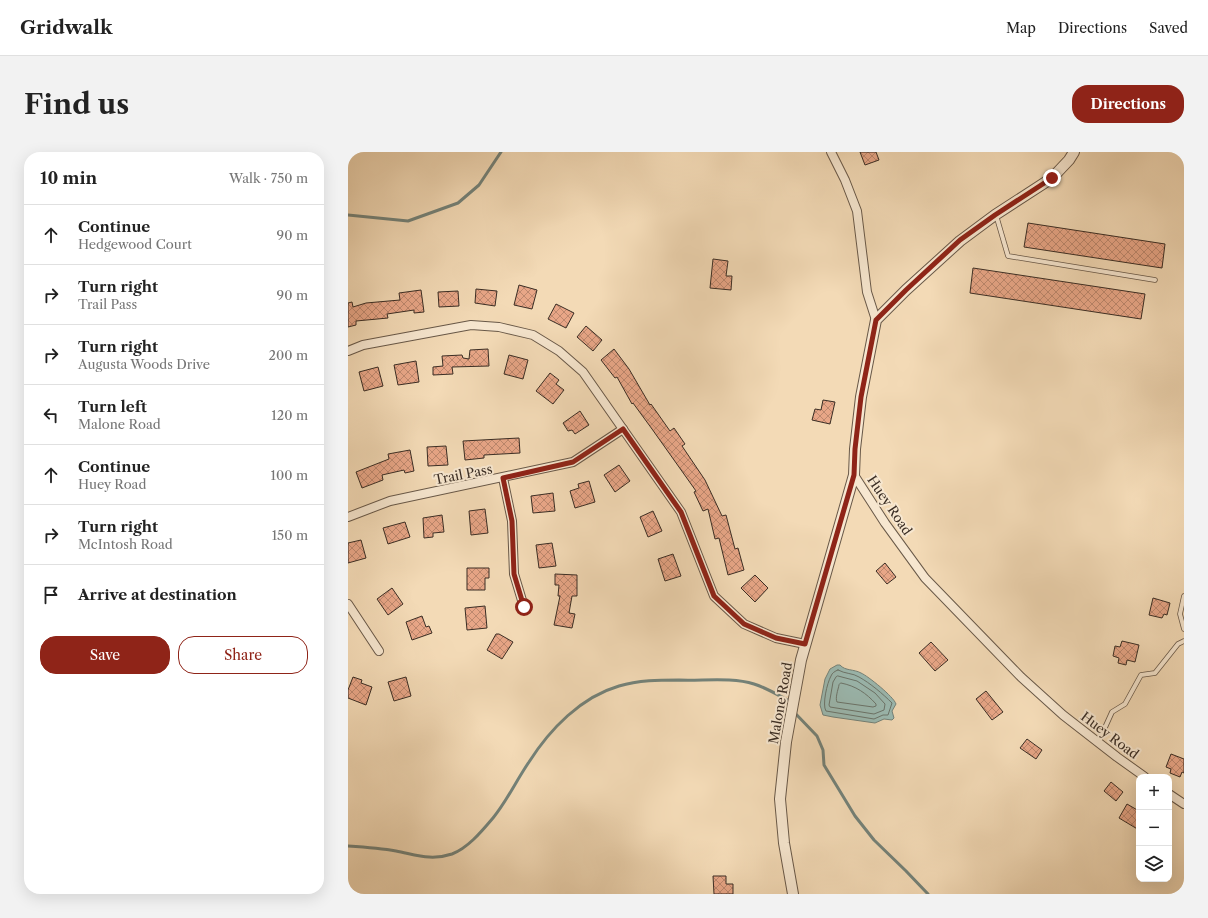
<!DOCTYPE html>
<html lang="en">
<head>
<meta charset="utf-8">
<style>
	:root { --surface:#fff; --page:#f2f2f2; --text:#222; --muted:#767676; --line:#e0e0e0; --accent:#8f2418 }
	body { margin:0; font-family:"Libre Caslon Text",serif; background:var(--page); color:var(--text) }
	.controls { position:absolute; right:12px; bottom:12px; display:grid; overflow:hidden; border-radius:8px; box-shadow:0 4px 16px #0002 }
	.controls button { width:36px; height:36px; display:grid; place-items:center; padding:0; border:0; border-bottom:1px solid var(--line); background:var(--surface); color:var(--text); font:20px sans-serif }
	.stop { position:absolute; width:12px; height:12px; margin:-9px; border:3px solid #8f2418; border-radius:50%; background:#fff }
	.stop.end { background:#8f2418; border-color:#fff; box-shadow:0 1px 4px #0008 }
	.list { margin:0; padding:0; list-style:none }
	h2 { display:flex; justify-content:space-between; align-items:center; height:52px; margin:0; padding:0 16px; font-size:17px }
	h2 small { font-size:13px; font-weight:400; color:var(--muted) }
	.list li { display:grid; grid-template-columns:26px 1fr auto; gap:12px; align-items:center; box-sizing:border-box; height:60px; padding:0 16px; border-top:1px solid var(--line) }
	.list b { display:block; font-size:15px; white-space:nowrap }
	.list p { margin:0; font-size:13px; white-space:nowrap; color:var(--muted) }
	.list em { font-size:13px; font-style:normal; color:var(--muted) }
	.actions { display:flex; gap:8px; padding:12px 16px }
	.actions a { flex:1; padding:9px 0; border:1px solid var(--accent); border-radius:16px; text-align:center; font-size:14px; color:var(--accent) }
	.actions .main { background:var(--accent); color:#fff }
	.icon { flex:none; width:22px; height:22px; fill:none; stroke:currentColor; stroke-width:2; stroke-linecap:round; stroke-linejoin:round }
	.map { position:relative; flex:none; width:836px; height:742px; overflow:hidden; border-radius:16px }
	header { display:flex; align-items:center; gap:24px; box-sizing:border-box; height:56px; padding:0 20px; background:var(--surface); border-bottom:1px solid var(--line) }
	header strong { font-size:19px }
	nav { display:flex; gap:22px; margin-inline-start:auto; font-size:14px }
	.intro { display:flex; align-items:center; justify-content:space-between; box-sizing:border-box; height:96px; padding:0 24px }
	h1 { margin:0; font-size:28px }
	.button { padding:10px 18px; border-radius:16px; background:var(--accent); color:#fff; font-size:14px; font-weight:700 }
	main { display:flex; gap:24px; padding:0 24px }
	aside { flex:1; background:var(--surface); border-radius:16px; box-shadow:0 4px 16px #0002 }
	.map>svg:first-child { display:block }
	.water { fill:#9bbab2; stroke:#748279 }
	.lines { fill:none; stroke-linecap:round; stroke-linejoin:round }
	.shore { stroke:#6a746b; stroke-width:1 }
	.stream { stroke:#748279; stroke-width:3 }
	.building { fill:url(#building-cross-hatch); stroke:#3a2d24 }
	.service-casing { stroke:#685848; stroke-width:5.5 }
	.minor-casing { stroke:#685848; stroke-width:10 }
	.tertiary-casing { stroke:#685848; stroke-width:12 }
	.service { stroke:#f7e7d0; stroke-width:4 }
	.minor { stroke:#f7e7d0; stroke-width:8 }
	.tertiary { stroke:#f7e7d0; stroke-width:10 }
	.route { stroke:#8f2418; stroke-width:5 }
	.labels { text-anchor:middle; stroke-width:4; stroke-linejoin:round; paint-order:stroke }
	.street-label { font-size:13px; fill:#3a2d24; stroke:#f7e7d0 }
</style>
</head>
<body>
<header>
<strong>Gridwalk</strong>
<nav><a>Map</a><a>Directions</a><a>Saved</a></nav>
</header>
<div class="intro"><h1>Find us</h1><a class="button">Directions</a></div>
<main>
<aside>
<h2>10 min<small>Walk · 750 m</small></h2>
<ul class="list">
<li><svg class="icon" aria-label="ahead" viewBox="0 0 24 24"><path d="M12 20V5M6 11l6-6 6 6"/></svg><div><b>Continue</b><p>Hedgewood Court</p></div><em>90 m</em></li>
<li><svg class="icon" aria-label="right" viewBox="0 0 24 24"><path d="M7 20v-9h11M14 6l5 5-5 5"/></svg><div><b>Turn right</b><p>Trail Pass</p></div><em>90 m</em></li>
<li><svg class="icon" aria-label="right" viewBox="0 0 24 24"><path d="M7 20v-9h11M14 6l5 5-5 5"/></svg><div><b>Turn right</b><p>Augusta Woods Drive</p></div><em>200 m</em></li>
<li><svg class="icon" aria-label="left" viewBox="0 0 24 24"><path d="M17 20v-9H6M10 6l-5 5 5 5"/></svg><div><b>Turn left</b><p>Malone Road</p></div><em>120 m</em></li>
<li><svg class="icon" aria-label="ahead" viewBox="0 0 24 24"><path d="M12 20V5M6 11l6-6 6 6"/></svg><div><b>Continue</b><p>Huey Road</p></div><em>100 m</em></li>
<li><svg class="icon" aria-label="right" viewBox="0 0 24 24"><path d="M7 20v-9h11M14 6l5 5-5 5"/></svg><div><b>Turn right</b><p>McIntosh Road</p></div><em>150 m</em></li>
<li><svg class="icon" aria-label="arrive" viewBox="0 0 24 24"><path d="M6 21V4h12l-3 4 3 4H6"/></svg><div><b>Arrive at destination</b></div></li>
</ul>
<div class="actions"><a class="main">Save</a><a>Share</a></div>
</aside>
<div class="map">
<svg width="836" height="742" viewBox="0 0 836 742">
	<defs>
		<pattern id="building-cross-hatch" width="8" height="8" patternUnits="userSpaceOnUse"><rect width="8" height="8" fill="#e8a687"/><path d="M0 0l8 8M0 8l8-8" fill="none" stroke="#bd886e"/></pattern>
	</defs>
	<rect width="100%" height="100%" fill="#f3dab6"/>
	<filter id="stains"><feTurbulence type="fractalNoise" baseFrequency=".005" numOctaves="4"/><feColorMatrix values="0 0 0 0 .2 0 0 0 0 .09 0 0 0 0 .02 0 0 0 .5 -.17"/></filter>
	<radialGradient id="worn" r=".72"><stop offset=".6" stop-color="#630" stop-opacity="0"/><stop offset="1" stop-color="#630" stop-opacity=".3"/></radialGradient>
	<path class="water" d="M489 513H492C497 519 506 517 513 521 520 524 546 545 548 552L544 559 546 566 544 568 536 567 527 571 485 565 475 563 472 553 477 527 482 517Z"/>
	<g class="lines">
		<g class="shore">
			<path d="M490 518C497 522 505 521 511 525 522 531 535 542 544 551L540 563H535L526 567 478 559C474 553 479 531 483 524 484 521 487 519 490 518Z"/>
			<polygon points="490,524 509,529 527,541 537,552 536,558 526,562 482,555 481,553 485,530 488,525"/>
			<path d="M493 531C508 534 518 541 528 552V554L525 555 489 550C487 546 490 538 491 533Z"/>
		</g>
		<g class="stream">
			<polyline points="0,63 60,69 110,51 131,33 153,0"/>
			<polyline points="446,560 469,584 475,598 476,613 507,664 526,688 558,719 580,742"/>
			<path d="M0 694C16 695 32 696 48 699 69 703 83 709 104 702 120 696 134 679 145 666 159 649 168 629 181 610 202 577 233 545 271 534 291 528 311 528 331 528 355 529 384 525 406 532 419 536 430 543 441 549L442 551"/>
		</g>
	</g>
	<g class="building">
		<polygon points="512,0 528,0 531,8 517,13"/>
		<polygon points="680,71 817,92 814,116 676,95"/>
		<polygon points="365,107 380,109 378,124 384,124 383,138 362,136"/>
		<polygon points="625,116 797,142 793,167 622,141"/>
		<polygon points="171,133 189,138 184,157 166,153"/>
		<polygon points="128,137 149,139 147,154 127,151"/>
		<polygon points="73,138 76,160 66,161 66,158 39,162 40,166 8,169 8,173 0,175 0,151 4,150 5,155 18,151 52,148 51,141"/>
		<polygon points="110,139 111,154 91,155 90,140"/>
		<polygon points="208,152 226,161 218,176 200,167"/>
		<polygon points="238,174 254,188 245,199 229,185"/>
		<polygon points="140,197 141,214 104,215 105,222 85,223 85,215 95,214 94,204 114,203 115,206 121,207 122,198"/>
		<polygon points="266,197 281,217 302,253 303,252 322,279 326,276 337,292 334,294 357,328 374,364 378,363 387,397 390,396 396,418 380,423 371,386 367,387 360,357 355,359 346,340 348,339 304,277 285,251 284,252 269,225 267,226 253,208"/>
		<polygon points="161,203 180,208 175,227 156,222"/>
		<polygon points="68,209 71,230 50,233 46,213"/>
		<polygon points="30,215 35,234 16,239 11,220"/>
		<polygon points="202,221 211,228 208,232 216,238 205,252 188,239"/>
		<polygon points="475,248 487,250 482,272 464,268 467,257 473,258"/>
		<polygon points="232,259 241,273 227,282 224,278 220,279 215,271"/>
		<polygon points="171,286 172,301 136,303 136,306 117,308 115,289"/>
		<polygon points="98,294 100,313 80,314 79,295"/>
		<polygon points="62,298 66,319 57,321 56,318 34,323 35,328 14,336 8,320 41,307 40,302"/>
		<polygon points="271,313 282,329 267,340 256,323"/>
		<polygon points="241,329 247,350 227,356 222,339 231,336 230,332"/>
		<polygon points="205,341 207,359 185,361 183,344"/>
		<polygon points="137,357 140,381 123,383 121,359"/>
		<polygon points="305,359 314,379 300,385 292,365"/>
		<polygon points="94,363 96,380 85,381 85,385 76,386 75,366"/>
		<polygon points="57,370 62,385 40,392 35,376"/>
		<polygon points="13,388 18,406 0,411 0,391"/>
		<polygon points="204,391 208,414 191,416 188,393"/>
		<polygon points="325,402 333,424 317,429 310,407"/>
		<polygon points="537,411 548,425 539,432 528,419"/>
		<polygon points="119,416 141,416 141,426 137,426 137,438 119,438"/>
		<polygon points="207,422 229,423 229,444 224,444 221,461 227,462 224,476 206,473 212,444 210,444 211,433 207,433"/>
		<polygon points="407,423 420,436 407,450 393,436"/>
		<polygon points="44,436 55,452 40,463 29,447"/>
		<polygon points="805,446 822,451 819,463 816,462 814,466 801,463"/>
		<polygon points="137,454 139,476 119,478 117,456"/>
		<polygon points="74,464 78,475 81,474 84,481 64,488 58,470"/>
		<polygon points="148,482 151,482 165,490 154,507 139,498"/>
		<polygon points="774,489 791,493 787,510 779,508 778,513 770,511 771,506 765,504 767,494 772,495"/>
		<polygon points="583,490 600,508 587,519 571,501"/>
		<polygon points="5,525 14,528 13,531 24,535 18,553 0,546 0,538"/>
		<polygon points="58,525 63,544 46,549 40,530"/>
		<polygon points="638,539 655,560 644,568 628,547"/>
		<polygon points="679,587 694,598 688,607 672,596"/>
		<polygon points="823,602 836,607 836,621 834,620 832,625 822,621 823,617 818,615"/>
		<polygon points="763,630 775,640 768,649 756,639"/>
		<polygon points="779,652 791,659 791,678 771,666"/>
		<polygon points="365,724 378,724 378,732 385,732 385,742 366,742"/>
	</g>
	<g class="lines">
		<g class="service-casing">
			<g id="service">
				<polyline points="648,63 660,104 807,128"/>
				<polyline points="836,444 832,462 836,477"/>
				<polyline points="750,591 764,560 777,552 793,523 807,521 830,492 836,489"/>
			</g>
		</g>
		<g class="minor-casing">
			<g id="minor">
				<polyline points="483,0 497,28 509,59 519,140 528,168"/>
				<polyline points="0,199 15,193 123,173 151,175 185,183 211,199 235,220 333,360 366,444 396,472 428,486 457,492"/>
				<polyline points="506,323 537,371 577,426 673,525 715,563 769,605 797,625"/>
				<polyline points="155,326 164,369 166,422 176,455"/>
				<polyline points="0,365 42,349 225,310 275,277"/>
				<polyline points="0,452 31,499"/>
				<polyline points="821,642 836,652"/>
			</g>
		</g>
		<g class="tertiary-casing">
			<polyline id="tertiary" points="445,742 436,691 432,647 438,590 453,508 506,323 507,297 513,245 528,168 558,138 612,89 647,63 704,26 721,8 726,0"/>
		</g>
		<use href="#service" class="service"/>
		<use href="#minor" class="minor"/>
		<use href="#tertiary" class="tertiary"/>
	</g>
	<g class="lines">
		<polyline class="route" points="176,455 166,422 164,369 155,326 225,310 275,277 333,360 366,444 396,472 428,486 457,492 506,323 507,297 513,245 528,168 558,138 612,88 647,63 704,26"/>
	</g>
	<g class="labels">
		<g class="street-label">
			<text transform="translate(115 322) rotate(-11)" y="5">Trail Pass</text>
			<text transform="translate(542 353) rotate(56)" y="5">Huey Road</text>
			<text transform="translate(432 551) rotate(-80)" y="5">Malone Road</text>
			<text transform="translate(762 583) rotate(37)" y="5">Huey Road</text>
		</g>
	</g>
	<rect width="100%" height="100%" filter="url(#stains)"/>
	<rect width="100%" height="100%" fill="url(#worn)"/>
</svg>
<div class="controls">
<button>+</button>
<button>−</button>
<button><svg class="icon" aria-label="layers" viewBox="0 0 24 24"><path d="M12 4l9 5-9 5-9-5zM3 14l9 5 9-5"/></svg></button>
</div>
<div class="stop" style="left:176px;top:455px"></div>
<div class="stop end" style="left:704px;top:26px"></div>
</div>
</main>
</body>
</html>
